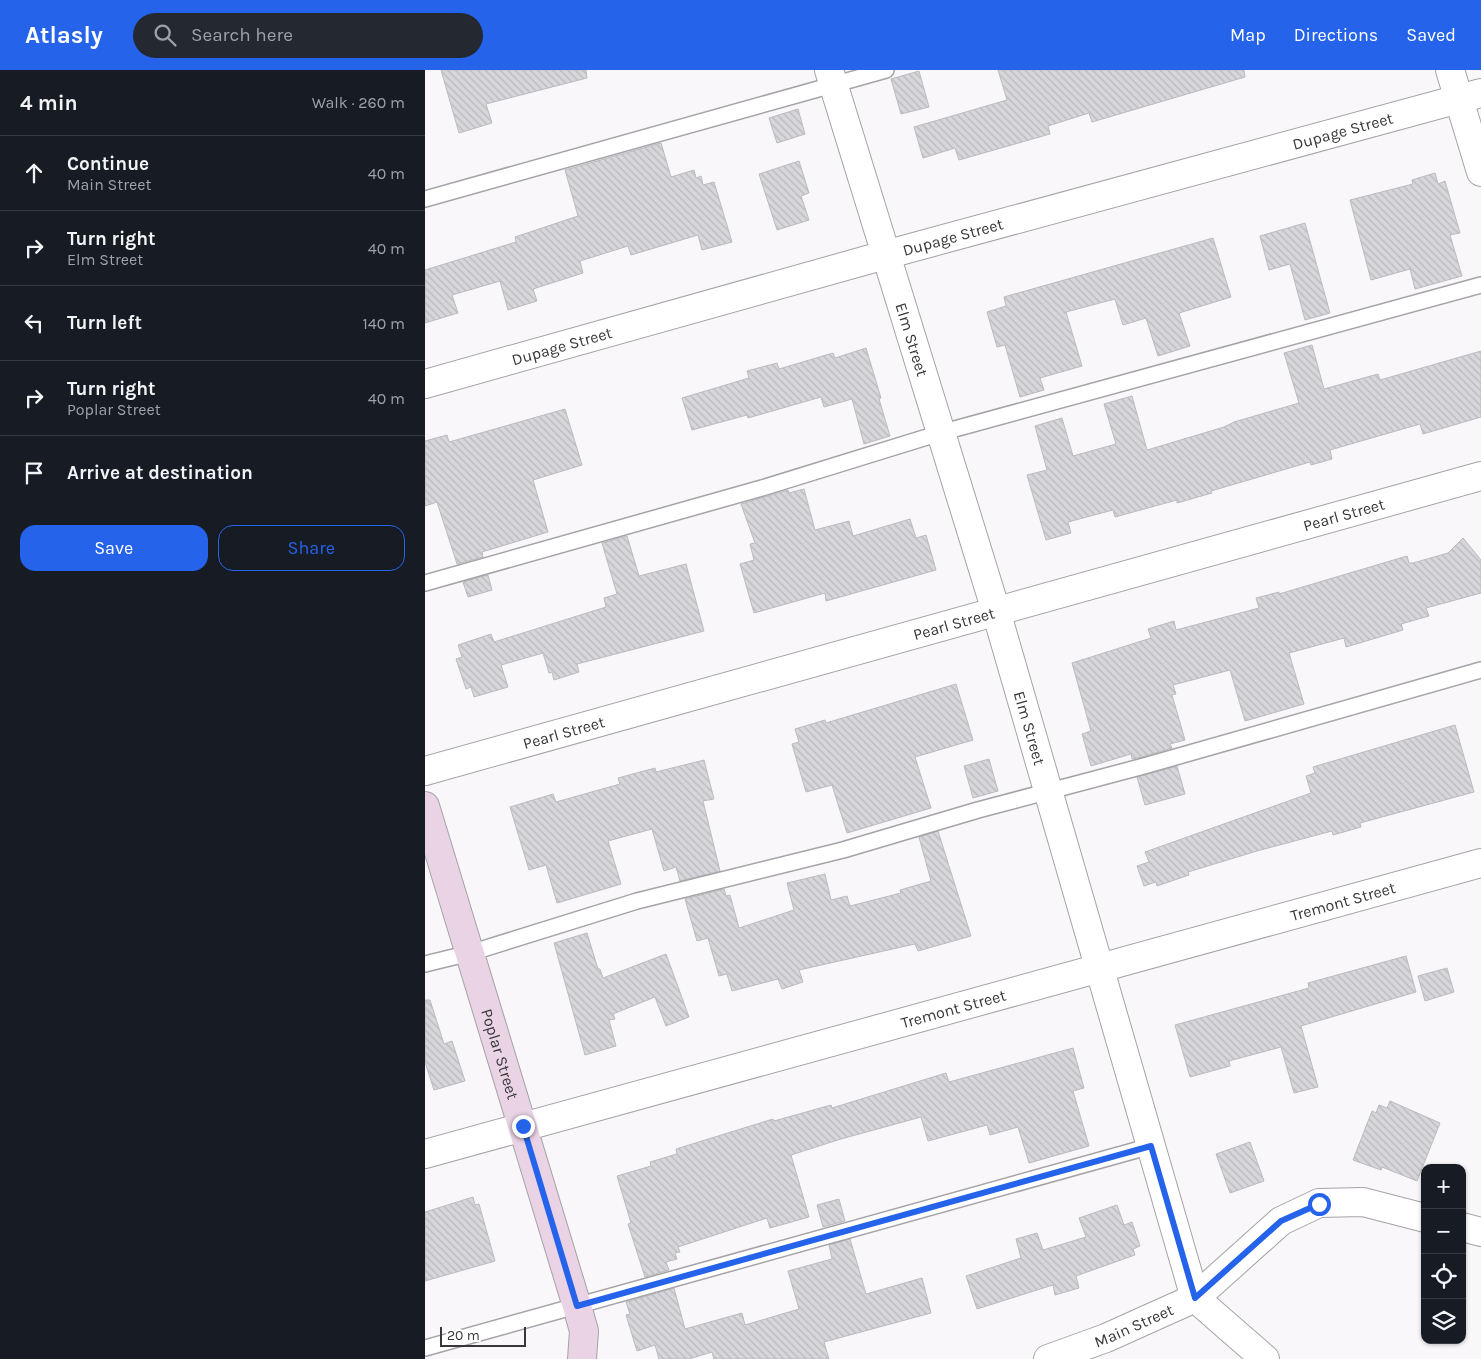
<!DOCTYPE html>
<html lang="en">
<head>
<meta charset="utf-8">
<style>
	:root { --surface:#171b24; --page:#242831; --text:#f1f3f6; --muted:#9ea1a6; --line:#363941; --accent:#2563eb }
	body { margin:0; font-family:Karla,sans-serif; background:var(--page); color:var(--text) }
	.controls { position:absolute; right:15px; bottom:15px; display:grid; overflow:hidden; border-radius:10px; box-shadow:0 1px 4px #0004 }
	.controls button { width:45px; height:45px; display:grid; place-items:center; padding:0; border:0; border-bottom:1px solid var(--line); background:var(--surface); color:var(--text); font:25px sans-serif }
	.scale { position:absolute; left:15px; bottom:12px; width:86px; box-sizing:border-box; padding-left:5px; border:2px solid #383738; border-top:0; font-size:14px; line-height:18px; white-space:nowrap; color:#383738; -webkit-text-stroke:4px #fff; paint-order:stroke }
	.stop { position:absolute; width:15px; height:15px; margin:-11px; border:4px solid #2563eb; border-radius:50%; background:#fff }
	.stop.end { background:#2563eb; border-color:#fff; box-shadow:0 1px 5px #0008 }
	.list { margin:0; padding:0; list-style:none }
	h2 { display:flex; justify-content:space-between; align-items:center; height:65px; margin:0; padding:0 20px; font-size:21px }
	h2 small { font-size:16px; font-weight:400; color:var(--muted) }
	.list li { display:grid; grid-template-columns:32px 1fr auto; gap:15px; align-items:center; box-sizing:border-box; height:75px; padding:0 20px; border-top:1px solid var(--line) }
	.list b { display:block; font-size:19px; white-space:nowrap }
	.list p { margin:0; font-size:16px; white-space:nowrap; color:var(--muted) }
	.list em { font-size:16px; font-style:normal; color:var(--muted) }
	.actions { display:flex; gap:10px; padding:15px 20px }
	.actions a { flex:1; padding:11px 0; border:1px solid var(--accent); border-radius:15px; text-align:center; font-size:18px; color:var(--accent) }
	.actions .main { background:var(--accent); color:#fff }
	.icon { flex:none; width:28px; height:28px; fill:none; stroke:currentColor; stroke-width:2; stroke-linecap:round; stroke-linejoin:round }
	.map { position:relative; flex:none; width:1056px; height:1289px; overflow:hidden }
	header { display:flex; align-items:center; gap:30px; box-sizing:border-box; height:70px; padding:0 25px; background:var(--accent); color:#fff }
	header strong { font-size:24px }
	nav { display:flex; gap:28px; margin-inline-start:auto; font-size:18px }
	.search { width:350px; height:45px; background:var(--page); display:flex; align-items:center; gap:12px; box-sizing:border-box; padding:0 18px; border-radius:28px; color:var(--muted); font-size:19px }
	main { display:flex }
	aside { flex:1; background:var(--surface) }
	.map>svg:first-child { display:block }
	.building { fill:url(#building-back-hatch); stroke:#bbbbbf }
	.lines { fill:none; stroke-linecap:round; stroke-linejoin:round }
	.lane-casing { stroke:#a5a3a7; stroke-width:18 }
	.street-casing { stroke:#a5a3a7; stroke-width:30 }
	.secondary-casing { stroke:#a5a3a7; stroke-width:30 }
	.lane { stroke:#fff; stroke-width:15 }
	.street { stroke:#fff; stroke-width:28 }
	.secondary { stroke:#e9d3e5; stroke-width:28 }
	.route { stroke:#2563eb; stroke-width:6 }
	.labels { text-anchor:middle; stroke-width:4.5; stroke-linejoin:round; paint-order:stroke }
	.street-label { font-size:16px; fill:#383738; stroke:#fff }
</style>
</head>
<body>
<header>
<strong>Atlasly</strong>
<div class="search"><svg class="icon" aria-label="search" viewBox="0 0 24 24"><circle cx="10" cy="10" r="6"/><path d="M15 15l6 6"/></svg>Search here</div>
<nav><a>Map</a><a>Directions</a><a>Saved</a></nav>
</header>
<main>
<aside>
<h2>4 min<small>Walk · 260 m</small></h2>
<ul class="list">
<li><svg class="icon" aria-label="ahead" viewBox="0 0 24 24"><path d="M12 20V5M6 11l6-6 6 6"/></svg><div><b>Continue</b><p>Main Street</p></div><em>40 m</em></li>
<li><svg class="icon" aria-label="right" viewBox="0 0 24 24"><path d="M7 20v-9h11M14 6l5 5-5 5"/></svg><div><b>Turn right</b><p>Elm Street</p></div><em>40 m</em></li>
<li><svg class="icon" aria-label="left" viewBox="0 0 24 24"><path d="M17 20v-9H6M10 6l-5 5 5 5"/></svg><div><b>Turn left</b></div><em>140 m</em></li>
<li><svg class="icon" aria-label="right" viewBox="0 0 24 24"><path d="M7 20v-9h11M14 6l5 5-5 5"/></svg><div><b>Turn right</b><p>Poplar Street</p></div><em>40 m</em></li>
<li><svg class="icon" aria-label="arrive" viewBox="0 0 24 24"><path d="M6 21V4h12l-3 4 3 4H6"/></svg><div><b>Arrive at destination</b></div></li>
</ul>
<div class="actions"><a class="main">Save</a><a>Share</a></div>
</aside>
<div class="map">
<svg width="1056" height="1289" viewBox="0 0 1056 1289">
	<defs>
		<pattern id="building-back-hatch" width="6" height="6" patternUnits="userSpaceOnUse" patternTransform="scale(1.25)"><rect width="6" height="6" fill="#d7d7db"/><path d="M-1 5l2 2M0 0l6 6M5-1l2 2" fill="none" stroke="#b9b9bd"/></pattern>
	</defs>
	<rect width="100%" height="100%" fill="#faf7fb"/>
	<g class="building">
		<polygon points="16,0 161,0 162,8 61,34 67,53 34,63"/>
		<polygon points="573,0 819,0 820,7 667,52 664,43 623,56 625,64 534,90 530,78 498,88 489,57 582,30"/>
		<polygon points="494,1 504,37 476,44 466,9"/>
		<polygon points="373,39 380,64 352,73 344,48"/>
		<polygon points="236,73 246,107 269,100 271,108 276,106 278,115 289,112 307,172 277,180 273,165 206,185 203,176 155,191 158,203 108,219 112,231 83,240 75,211 27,225 33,243 0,253 0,200 91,172 90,167 153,146 140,100"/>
		<polygon points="374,91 384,123 376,126 384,150 352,160 334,104"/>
		<polygon points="1010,103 1013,114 1020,111 1035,163 1025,165 1037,206 990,219 985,199 946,210 925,130 988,114 987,110"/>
		<polygon points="880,153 905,243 880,250 865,194 844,200 835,166"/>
		<polygon points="788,168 806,227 754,243 765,276 733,286 721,248 698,255 690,229 641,242 657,296 615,308 619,320 595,327 580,275 572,277 562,242 581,236 579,227"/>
		<polygon points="887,275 899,319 953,304 955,310 1056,281 1056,347 998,364 995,354 905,380 907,389 886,395 885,392 786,421 787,423 752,433 752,430 690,447 688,440 643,452 646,463 621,470 602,405 622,400 610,356 637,348 648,386 691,374 679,334 707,326 722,380 799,357 809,352 874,333 859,283"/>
		<polygon points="441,278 456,328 454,329 465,366 439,374 427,329 399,337 396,327 323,348 322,345 267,360 257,328 324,308 322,301 352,293 354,299 408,283 410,288"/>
		<polygon points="140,339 157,395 108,410 123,462 57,482 58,487 32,494 12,432 0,436 0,371 22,365 24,372"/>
		<polygon points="379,419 390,460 424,451 428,466 485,449 491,468 501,465 511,500 401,531 400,523 329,543 315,494 329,490 325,474 330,473 316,434 363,420 364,423"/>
		<polygon points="202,466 214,506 261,494 279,561 152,594 154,602 129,610 127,602 124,603 118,583 76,595 83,617 49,627 46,617 41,619 31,589 37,587 33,575 66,564 69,572 181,537 179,528 192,524 177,473"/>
		<polygon points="1038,468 1056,490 1056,523 1001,538 1004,546 976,554 978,560 921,577 919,568 864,583 879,634 820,651 805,600 748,615 751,624 747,625 760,670 745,674 747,678 717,687 707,689 706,684 666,696 657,664 666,661 647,593 726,568 723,559 749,551 751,560 834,538 831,528 854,522 854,524 982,486 984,493 988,493 1023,483"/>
		<polygon points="63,505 67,520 43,527 38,512"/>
		<polygon points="531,614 548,670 490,687 506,738 422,763 407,715 381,722 367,674 374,672 370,659 400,650 401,653"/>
		<polygon points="1030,655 1049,722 935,753 936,757 908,765 907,761 832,781 763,802 764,805 732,816 731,812 719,816 712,796 724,792 720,782 886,723 881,706 890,703 888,697"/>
		<polygon points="564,689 573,721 548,728 539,696"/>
		<polygon points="279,690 289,729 278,731 295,801 255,811 251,797 239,801 227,759 183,771 196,814 132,833 121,795 104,800 85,737 128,724 131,732 195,714 193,708 230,698 231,702"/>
		<polygon points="752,696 760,724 720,735 712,707"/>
		<polygon points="513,761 546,866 493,881 490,874 374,900 378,912 357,919 353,909 307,921 302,904 294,906 283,868 272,871 260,829 299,819 301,826 305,825 314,858 369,840 362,813 400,804 406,830 422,826 425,836 476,823 475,820 506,811 494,767"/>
		<polygon points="162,863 173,899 175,899 178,908 241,884 264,947 241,956 230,927 188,944 190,949 184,950 191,976 160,985 129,873"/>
		<polygon points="981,886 991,922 876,956 893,1017 869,1023 856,977 804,991 805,996 765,1007 750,955 884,918 883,913"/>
		<polygon points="1022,898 1029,922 1000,931 993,906"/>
		<polygon points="0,930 5,930 19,974 27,971 40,1011 9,1020 0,992"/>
		<polygon points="648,978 659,1018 648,1021 664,1076 604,1093 593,1057 565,1065 562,1055 503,1071 496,1047 416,1069 366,1085 384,1147 345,1158 342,1148 253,1177 255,1182 250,1183 252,1189 241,1192 244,1200 220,1207 203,1154 206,1153 192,1106 226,1096 225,1092 252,1084 251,1079 348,1049 349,1051 406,1035 407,1038 521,1003 524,1012"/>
		<polygon points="965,1031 1015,1053 992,1111 957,1097 956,1100 928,1090 947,1041 951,1043 954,1035 962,1038"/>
		<polygon points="825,1072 839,1111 805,1123 791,1084"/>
		<polygon points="48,1127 50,1135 54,1134 70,1191 0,1211 0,1142"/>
		<polygon points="414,1129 420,1151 398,1157 392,1135"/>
		<polygon points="692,1135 699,1155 707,1152 715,1176 708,1179 710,1185 651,1206 654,1218 630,1225 628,1215 552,1239 541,1206 596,1188 591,1169 612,1163 618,1180 661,1167 654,1148"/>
		<polygon points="425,1169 441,1224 497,1208 506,1243 399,1272 404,1289 289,1289 287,1282 264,1289 234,1289 230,1275 212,1281 201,1245 205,1244 201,1232 249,1218 260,1259 317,1243 320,1255 374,1239 363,1201 407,1189 404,1175"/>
	</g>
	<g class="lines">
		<g class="lane-casing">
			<g id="lane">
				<polyline points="0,129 461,0"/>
				<polyline points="0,513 337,418 515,363 1056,215"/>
				<polyline points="0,894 45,883 212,831 418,780 553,740 719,696 1056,600"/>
				<polyline points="0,1278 726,1076"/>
			</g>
		</g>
		<g class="street-casing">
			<g id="street">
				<path id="s1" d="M404 0 571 541 770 1228 840 1289"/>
				<polyline points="1025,0 1056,102"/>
				<path id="s2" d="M0 314 460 185 1056 23"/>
				<path id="s3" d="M0 701 1056 406"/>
				<path id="s4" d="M0 1084 1056 793"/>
				<polyline points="1037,1157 1056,1162"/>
				<path id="s5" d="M623 1289 681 1268 770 1228 856 1151 894 1133 938 1132 1000 1148"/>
			</g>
		</g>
		<g class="secondary-casing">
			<g id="secondary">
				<path id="s6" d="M0 736 152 1236 159 1261 157 1289"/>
			</g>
		</g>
		<use href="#lane" class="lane"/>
		<use href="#street" class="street"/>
		<use href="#secondary" class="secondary"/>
	</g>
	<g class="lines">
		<polyline class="route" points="98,1056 152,1236 726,1076 770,1228 856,1151 894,1134"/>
	</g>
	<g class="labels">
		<g class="street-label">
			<text dy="6" stroke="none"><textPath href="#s2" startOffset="952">Dupage Street</textPath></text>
			<text dy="6" stroke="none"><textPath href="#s2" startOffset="548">Dupage Street</textPath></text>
			<text dy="6" stroke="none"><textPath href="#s1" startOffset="282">Elm Street</textPath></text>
			<text dy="6" stroke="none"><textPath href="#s2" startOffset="142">Dupage Street</textPath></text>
			<text dy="6" stroke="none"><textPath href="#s3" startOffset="954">Pearl Street</textPath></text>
			<text dy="6" stroke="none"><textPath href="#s3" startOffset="549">Pearl Street</textPath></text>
			<text dy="6" stroke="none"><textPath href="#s1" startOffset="688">Elm Street</textPath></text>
			<text dy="6" stroke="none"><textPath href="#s3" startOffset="144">Pearl Street</textPath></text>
			<text dy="6" stroke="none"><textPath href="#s4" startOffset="952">Tremont Street</textPath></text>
			<text dy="6" stroke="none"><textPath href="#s4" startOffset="548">Tremont Street</textPath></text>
			<text dy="6" stroke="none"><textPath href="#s6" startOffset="259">Poplar Street</textPath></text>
			<text dy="6" stroke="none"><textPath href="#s5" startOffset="92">Main Street</textPath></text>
		</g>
	</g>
</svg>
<div class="controls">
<button>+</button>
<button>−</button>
<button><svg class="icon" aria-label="locate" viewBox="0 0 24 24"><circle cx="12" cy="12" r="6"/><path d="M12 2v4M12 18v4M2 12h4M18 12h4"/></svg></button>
<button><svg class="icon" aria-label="layers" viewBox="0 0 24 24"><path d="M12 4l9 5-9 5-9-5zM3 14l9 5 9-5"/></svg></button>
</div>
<div class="scale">20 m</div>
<div class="stop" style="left:894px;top:1134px"></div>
<div class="stop end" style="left:98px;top:1056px"></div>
</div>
</main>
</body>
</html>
